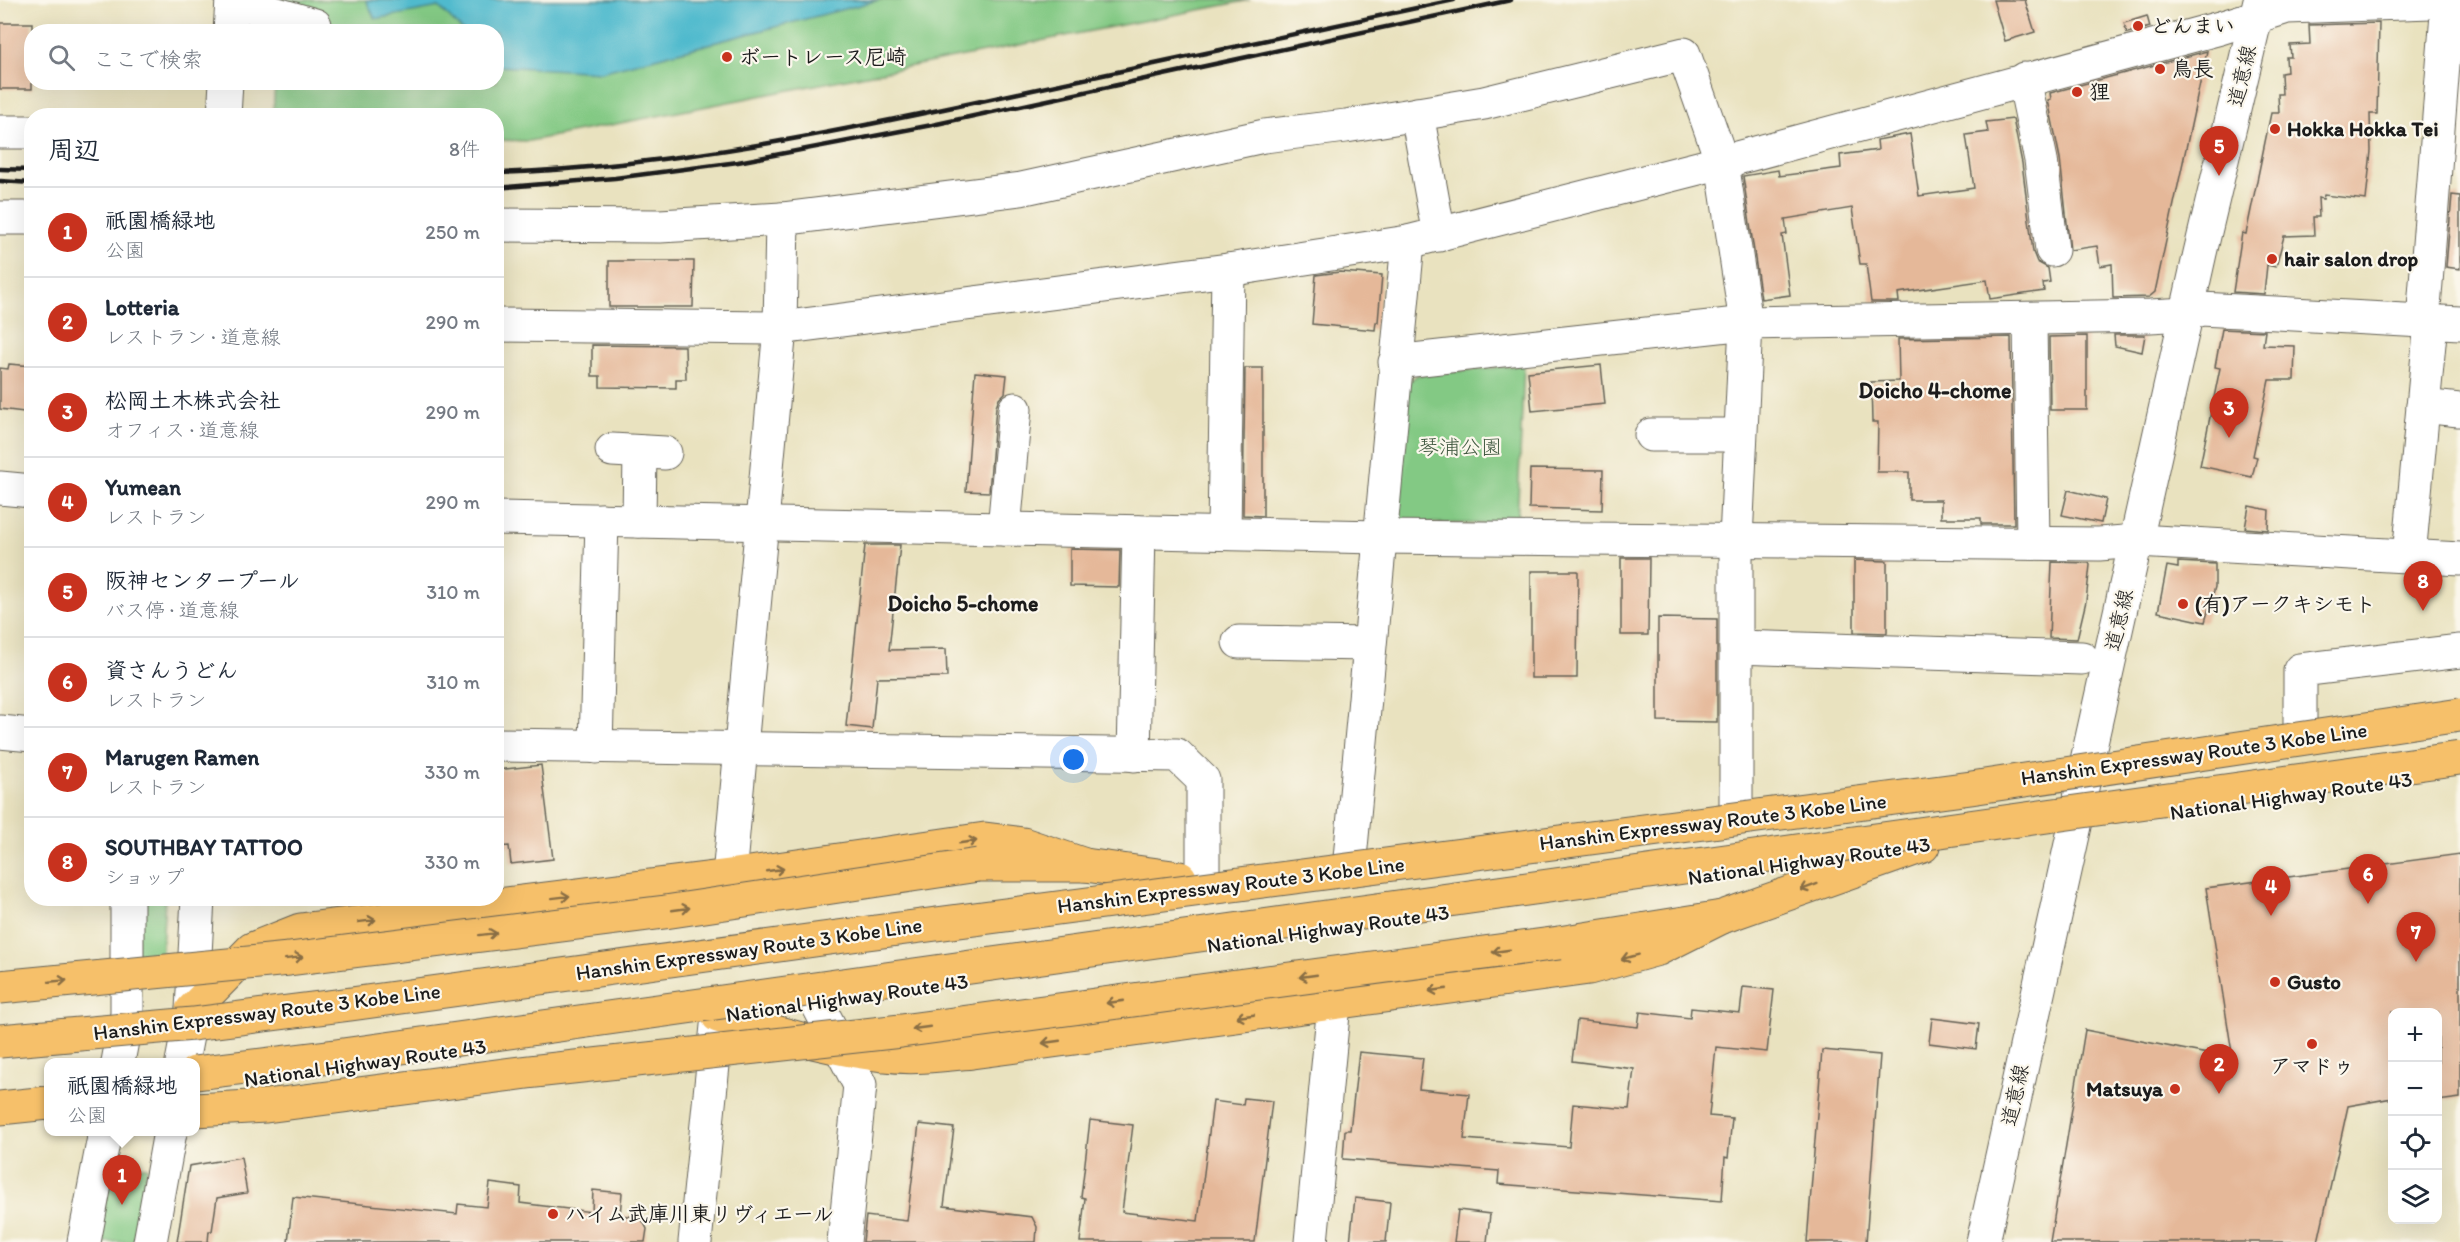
<!DOCTYPE html>
<html lang="ja">
<head>
<meta charset="utf-8">
<style>
	:root { --surface:#fff; --page:#f6f6f7; --text:#1f2937; --muted:#747a83; --line:#e0e1e3; --accent:#c8321e }
	body { margin:0; font-family:Itim,"Klee One",sans-serif; background:var(--page); color:var(--text) }
	.controls { position:absolute; right:18px; bottom:18px; display:grid; overflow:hidden; border-radius:12px; box-shadow:0 6px 24px #0002 }
	.controls button { width:54px; height:54px; display:grid; place-items:center; padding:0; border:0; border-bottom:2px solid var(--line); background:var(--surface); color:var(--text); font:30px sans-serif }
	.you { position:absolute; left:1074px; top:760px; width:21px; height:21px; margin:-15px; border:4px solid #fff; border-radius:50%; background:#1a73e8; box-shadow:0 0 0 9px #1a73e833 }
	.badge { display:grid; place-items:center; width:39px; height:39px; border-radius:50%; background:var(--accent); color:#fff; font-size:20px; font-weight:700 }
	.pin { position:absolute; translate:-50% -50px; filter:drop-shadow(0 2px 3px #0008) }
	.pin::after { content:''; position:absolute; top:32px; width:21px; height:18px; background:inherit; clip-path:polygon(0 0,100% 0,50% 100%) }
	.popup { position:absolute; left:44px; top:1058px; width:156px; height:78px; box-sizing:border-box; display:grid; place-content:center; border-radius:12px; background:var(--surface); filter:drop-shadow(0 2px 4px #0005); font-size:20px; white-space:nowrap; color:var(--muted) }
	.popup b { font-size:22px; color:var(--text) }
	.popup::after { content:''; position:absolute; left:50%; top:100%; margin-left:-12px; border:12px solid transparent; border-top-color:var(--surface) }
	.list { margin:0; padding:0; list-style:none }
	h2 { display:flex; justify-content:space-between; align-items:center; height:78px; margin:0; padding:0 24px; font-size:26px }
	h2 small { font-size:20px; font-weight:400; color:var(--muted) }
	.list li { display:grid; grid-template-columns:39px 1fr auto; gap:18px; align-items:center; box-sizing:border-box; height:90px; padding:0 24px; border-top:2px solid var(--line) }
	.list b { display:block; font-size:22px; white-space:nowrap }
	.list p { margin:0; font-size:20px; white-space:nowrap; color:var(--muted) }
	.list em { font-size:20px; font-style:normal; color:var(--muted) }
	.icon { flex:none; width:33px; height:33px; fill:none; stroke:currentColor; stroke-width:2; stroke-linecap:round; stroke-linejoin:round }
	.map { position:relative; flex:none; width:2460px; height:1242px; overflow:hidden }
	.search { position:absolute; background:var(--surface); box-shadow:0 6px 24px #0002; left:24px; top:24px; width:480px; height:66px; display:flex; align-items:center; gap:15px; box-sizing:border-box; padding:0 21px; border-radius:24px; color:var(--muted); font-size:22px }
	.panel { position:absolute; background:var(--surface); box-shadow:0 6px 24px #0002; left:24px; top:108px; width:480px; height:798px; border-radius:24px }
	.map>svg:first-child { display:block }
	.green { fill:#83c984; stroke:#507250; stroke-width:1.5 }
	.water { fill:#50bacd; stroke:#366b74; stroke-width:1.5 }
	.building { fill:#e5b899 }
	.lines { fill:none; stroke-linecap:round; stroke-linejoin:round }
	.minor-casing { stroke:#646155; stroke-width:35 }
	.highway-casing { stroke:#646155; stroke-width:35 }
	.minor { stroke:#fff; stroke-width:33 }
	.highway { stroke:#f6c06b; stroke-width:33 }
	.rail { stroke:#1c1c1c; stroke-width:4.5 }
	.highway-bridge-casing { stroke:#646155; stroke-width:35; stroke-linecap:butt }
	.highway-bridge { stroke:#f6c06b; stroke-width:33 }
	.oneway { stroke:#896e44 }
	.poi-dot { fill:#c8321e; stroke:#fbf7ec; stroke-width:2 }
	.labels { text-anchor:middle; stroke-width:4.5; stroke-linejoin:round; paint-order:stroke }
	.poi-label { font-size:21px; font-weight:bold; fill:#1c1c1c; stroke:#fbf7ec; text-anchor:start }
	.street-label { font-size:21px; fill:#1c1c1c; stroke:#fbf7ec }
	.park-label { font-size:21px; fill:#405940; stroke:#fbf7ec }
	.neighbourhood-label { font-size:22px; font-weight:bold; fill:#1c1c1c; stroke:#fbf7ec }
</style>
</head>
<body>
<div class="map">
<svg width="2460" height="1242" viewBox="0 0 2460 1242">
	<rect width="100%" height="100%" fill="#fbf7ec"/>
	<filter id="ink" filterUnits="userSpaceOnUse"><feTurbulence type="fractalNoise" baseFrequency=".0167" numOctaves="2"/><feDisplacementMap in="SourceGraphic" scale="12" xChannelSelector="R" yChannelSelector="G"/><feConvolveMatrix kernelMatrix="1 2 1 2 8 2 1 2 1" color-interpolation-filters="sRGB"/></filter>
	<filter id="wash" filterUnits="userSpaceOnUse"><feTurbulence type="fractalNoise" baseFrequency=".008" numOctaves="4" result="noise"/><feDisplacementMap in="SourceGraphic" scale="24" xChannelSelector="R" yChannelSelector="G"/><feGaussianBlur stdDeviation="1.35" result="paint"/><feColorMatrix in="noise" values="0 0 0 0 0 0 0 0 0 0 0 0 0 0 0 0 0 1.4 0 .05"/><feComposite in="paint" operator="in"/></filter>
	<g filter="url(#wash)">
		<rect width="100%" height="100%" fill="#e9e2bf"/>
		<g class="green">
			<polygon points="278,0 1250,0 529,141 497,140 496,116 273,116 275,83 496,82 496,32 277,31"/>
			<polygon points="1524,365 1517,524 1406,523 1395,510 1405,385 1417,375"/>
			<polygon points="138,899 165,899 161,965 137,967"/>
			<polygon points="112,1165 147,1167 134,1242 97,1242"/>
		</g>
		<polygon class="water" points="366,0 879,0 601,72 497,66 496,32 463,31 439,7 375,19"/>
		<g id="blocks">
			<g class="building">
				<polygon points="1993,0 2025,0 2035,32 2005,41"/>
				<polygon points="2147,16 2150,27 2127,33 2124,23"/>
				<rect x="0" y="23" width="32" height="66"/>
				<polygon points="2379,23 2377,114 2370,114 2371,151 2366,200 2324,195 2323,199 2318,198 2319,217 2313,217 2314,235 2284,236 2276,267 2267,265 2264,294 2233,292 2242,233 2246,234 2271,113 2279,113 2278,94 2282,94 2281,73 2287,72 2286,57 2291,57 2290,45 2310,44 2309,25"/>
				<polygon points="2207,51 2155,292 2149,297 2113,298 2112,264 2100,266 2097,246 2070,250 2060,158 2048,100 2051,99 2050,93"/>
				<polygon points="2013,119 2022,163 2033,252 2037,262 2048,268 2050,282 2043,283 2044,291 1990,299 1987,280 1898,293 1899,302 1871,302 1866,264 1860,264 1852,208 1785,219 1787,234 1782,235 1790,295 1761,299 1743,176 1778,170 1779,176 1841,168 1840,155 1878,150 1877,140 1910,134 1919,196 1974,188 1966,135 1988,132 1986,122"/>
				<polygon points="2452,195 2460,196 2460,269 2446,267"/>
				<polygon points="609,261 694,261 693,307 609,307"/>
				<polygon points="1340,272 1382,275 1378,322 1376,322 1375,330 1312,324 1316,275"/>
				<polygon points="2222,329 2265,331 2263,345 2295,346 2294,380 2269,380 2253,456 2257,457 2252,477 2200,466 2220,368 2215,367"/>
				<polygon points="2114,335 2145,335 2142,352 2115,346"/>
				<polygon points="2087,336 2087,410 2050,410 2049,337"/>
				<polygon points="2011,337 2014,524 1981,524 1981,518 1941,518 1941,500 1909,500 1909,472 1877,472 1878,422 1872,422 1871,382 1899,381 1898,339"/>
				<polygon points="592,345 685,346 686,379 676,379 676,388 600,387 600,376 592,376"/>
				<polygon points="9,364 32,366 32,413 0,409 0,368 8,369"/>
				<polygon points="1601,365 1605,404 1532,411 1528,372"/>
				<polygon points="1245,368 1263,368 1263,516 1243,515"/>
				<polygon points="975,372 1007,375 1005,393 999,399 996,407 989,492 966,491"/>
				<polygon points="1530,469 1603,470 1602,510 1529,508"/>
				<polygon points="2068,490 2106,499 2101,523 2062,515"/>
				<polygon points="2249,506 2269,510 2268,530 2245,528"/>
				<polygon points="865,545 900,545 889,650 946,649 947,677 877,678 872,729 846,726"/>
				<polygon points="1070,549 1120,550 1119,587 1070,586"/>
				<polygon points="1621,558 1649,558 1648,635 1621,635"/>
				<polygon points="1854,560 1887,561 1887,633 1854,632"/>
				<polygon points="2052,562 2089,563 2090,565 2086,601 2077,639 2049,638"/>
				<polygon points="2178,562 2215,564 2215,587 2205,622 2158,612 2167,566 2178,568"/>
				<polygon points="1531,571 1578,571 1577,678 1531,678"/>
				<polygon points="1658,618 1717,619 1717,722 1658,721"/>
				<polygon points="541,765 553,859 511,864 509,846 496,847 496,770"/>
				<polygon points="2460,854 2460,1098 2438,1101 2438,1012 2392,1012 2392,1098 2348,1106 2318,1242 2050,1242 2085,1030 2233,1059 2206,888"/>
				<polygon points="1743,987 1774,990 1767,1052 1716,1047 1709,1116 1732,1118 1728,1158 1725,1157 1722,1201 1498,1184 1499,1171 1343,1159 1345,1130 1350,1130 1359,1052 1423,1058 1419,1089 1469,1094 1464,1139 1569,1147 1573,1104 1629,1109 1634,1069 1572,1061 1577,1020 1638,1027 1640,1012 1690,1018 1691,1008 1740,1013"/>
				<polygon points="1932,1018 1979,1024 1976,1049 1929,1043"/>
				<polygon points="1822,1050 1880,1055 1866,1242 1807,1242"/>
				<polygon points="1244,1098 1272,1101 1255,1242 1080,1242 1085,1198 1081,1197 1090,1120 1133,1125 1122,1212 1198,1221 1213,1101 1243,1105"/>
				<polygon points="919,1124 954,1128 944,1206 1032,1217 1037,1227 1036,1242 863,1242 866,1216 907,1221"/>
				<polygon points="241,1157 247,1193 217,1198 212,1231 209,1231 208,1242 177,1242 189,1166"/>
				<polygon points="490,1183 521,1187 520,1203 592,1212 593,1190 622,1193 620,1215 641,1218 647,1229 645,1242 288,1242 293,1197 457,1214 458,1204 487,1207"/>
				<polygon points="1355,1198 1390,1202 1386,1242 1350,1242"/>
				<polygon points="1458,1210 1490,1214 1487,1242 1454,1242"/>
			</g>
		</g>
	</g>
	<g filter="url(#ink)">
		<use href="#blocks" fill-opacity="0" stroke="#646155" stroke-width="1.5"/>
		<g class="lines">
			<g class="minor-casing">
				<g id="minor">
					<polyline points="232,1 315,25"/>
					<polyline points="230,32 232,0"/>
					<polyline points="2024,79 2041,160 2052,250"/>
					<polyline points="1417,114 1439,235"/>
					<polyline points="224,116 226,82"/>
					<polyline points="0,132 32,132"/>
					<polyline points="0,218 32,218"/>
					<polyline points="496,225 660,226 782,219 1021,189 1264,136 1346,126 1484,103 1684,54 1722,162 1746,323 1736,540 1736,806"/>
					<polyline points="2030,319 2033,543"/>
					<polyline points="2423,321 2448,1"/>
					<polyline points="496,325 780,328 1228,270 1408,242 1722,162 2220,28 2287,7 2460,1"/>
					<polyline points="1395,362 1746,323 2150,316 2187,314 2201,309 2460,323"/>
					<polyline points="2423,406 2459,410"/>
					<polyline points="1651,435 1740,435"/>
					<polyline points="612,450 665,453"/>
					<polyline points="0,488 32,491"/>
					<polyline points="496,518 1379,537 2099,544 2137,541 2460,559"/>
					<polyline points="639,521 640,452"/>
					<polyline points="1004,529 1015,409"/>
					<polyline points="1224,533 1228,270"/>
					<polyline points="2409,556 2431,322"/>
					<polyline points="1239,642 1369,644"/>
					<polyline points="1736,647 2082,658"/>
					<polyline points="2300,726 2300,670 2460,651"/>
					<polyline points="0,732 32,735"/>
					<polyline points="496,745 1177,755 1203,780 1203,875"/>
					<polyline points="596,747 602,520"/>
					<polyline points="1134,755 1139,532"/>
					<polyline points="1350,858 1408,242"/>
					<polyline points="729,876 780,328 782,219"/>
					<polyline points="817,1003 860,1085 844,1242"/>
					<polyline points="118,1062 127,1014 127,898"/>
					<polyline points="182,1062 192,1010 198,898"/>
					<polyline points="84,1242 105,1132"/>
					<polyline points="150,1242 170,1132"/>
					<polyline points="695,1242 718,1016"/>
					<polyline points="1311,1242 1334,1004"/>
					<polyline points="1983,1242 2075,826 2088,756 2200,253 2260,0"/>
				</g>
			</g>
			<g class="highway-casing">
				<g id="highway">
					<polyline points="978,865 1085,865 1180,878"/>
					<polyline points="1559,943 1722,917 1923,846"/>
					<polyline points="192,1010 252,949 300,930 729,876 985,839 1023,844 1085,865"/>
					<path d="M718 1016C773 1031 827 1049 884 1055 913 1059 943 1055 972 1052L1589 968 1658 949 1722 917"/>
					<polyline points="0,1108 48,1103"/>
				</g>
			</g>
			<use href="#minor" class="minor"/>
			<use href="#highway" class="highway"/>
			<g class="rail">
				<polyline points="0,169 32,170"/>
				<path d="M496 173C676 167 853 129 1028 91 1170 61 1312 30 1454 0"/>
				<polyline points="0,181 32,183"/>
				<polyline points="496,188 615,178 738,162 932,125 1511,0"/>
			</g>
			<g class="highway-bridge-casing">
				<g id="highway-bridge">
					<polyline points="0,987 289,959 665,912 978,865"/>
					<polyline points="0,1041 193,1024 351,1004 822,939 1971,788 2460,715"/>
					<polyline points="195,1073 337,1056 2460,758"/>
					<polyline points="195,1110 266,1106 528,1072 901,1031 1559,943"/>
				</g>
			</g>
			<use href="#highway-bridge" class="highway-bridge"/>
		</g>
		<defs><path id="oneway-shaft" d="M-6 0H5M1.5-3L5.5 0L1.5 3" fill="none" stroke-width="1.6" stroke-linecap="round" stroke-linejoin="round" transform="scale(1.5)"/></defs>
		<g class="oneway">
			<use href="#oneway-shaft" transform="translate(968 842) rotate(-8)"/>
			<use href="#oneway-shaft" transform="translate(775 870) rotate(-8)"/>
			<use href="#oneway-shaft" transform="translate(1809 887) rotate(160)"/>
			<use href="#oneway-shaft" transform="translate(561 897) rotate(-7)"/>
			<use href="#oneway-shaft" transform="translate(681 909) rotate(-8)"/>
			<use href="#oneway-shaft" transform="translate(367 921) rotate(-7)"/>
			<use href="#oneway-shaft" transform="translate(488 934) rotate(-7)"/>
			<use href="#oneway-shaft" transform="translate(1501 951) rotate(172)"/>
			<use href="#oneway-shaft" transform="translate(1630 957) rotate(165)"/>
			<use href="#oneway-shaft" transform="translate(294 958) rotate(-7)"/>
			<use href="#oneway-shaft" transform="translate(1308 976) rotate(172)"/>
			<use href="#oneway-shaft" transform="translate(58 981) rotate(-5)"/>
			<use href="#oneway-shaft" transform="translate(1438 990) rotate(172)"/>
			<use href="#oneway-shaft" transform="translate(1115 1002) rotate(172)"/>
			<use href="#oneway-shaft" transform="translate(1245 1016) rotate(172)"/>
			<use href="#oneway-shaft" transform="translate(921 1028) rotate(172)"/>
			<use href="#oneway-shaft" transform="translate(1051 1042) rotate(172)"/>
		</g>
	</g>
	<g class="poi-dot">
		<circle cx="2138" cy="26" r="6"/>
		<circle cx="727" cy="57" r="6"/>
		<circle cx="2160" cy="69" r="6"/>
		<circle cx="2077" cy="92" r="6"/>
		<circle cx="2275" cy="129" r="6"/>
		<circle cx="2272" cy="259" r="6"/>
		<circle cx="2183" cy="604" r="6"/>
		<circle cx="2275" cy="982" r="6"/>
		<circle cx="2312" cy="1044" r="6"/>
		<circle cx="2175" cy="1089" r="6"/>
		<circle cx="553" cy="1214" r="6"/>
	</g>
	<g class="labels">
		<g class="poi-label">
			<text x="2150" y="33">どんまい</text>
			<text x="739" y="64">ボートレース尼崎</text>
			<text x="2172" y="76">鳥長</text>
			<text x="2089" y="99">狸</text>
			<text x="2287" y="136">Hokka Hokka Tei</text>
			<text x="2284" y="266">hair salon drop</text>
			<text x="2195" y="611">(有)アークキシモト</text>
			<text x="2287" y="989">Gusto</text>
			<text x="2312" y="1073" text-anchor="middle">アマドゥ</text>
			<text x="2163" y="1096" text-anchor="end">Matsuya</text>
			<text x="565" y="1221">ハイム武庫川東リヴィエール</text>
		</g>
		<g class="street-label">
			<text transform="translate(2242 76) rotate(-77)" y="7">道意線</text>
			<text transform="translate(2119 620) rotate(-77)" y="7">道意線</text>
			<text transform="translate(2194 754) rotate(-8)" y="7">Hanshin Expressway Route 3 Kobe Line</text>
			<text transform="translate(2291 796) rotate(-8)" y="7">National Highway Route 43</text>
			<text transform="translate(1713 822) rotate(-7)" y="7">Hanshin Expressway Route 3 Kobe Line</text>
			<text transform="translate(1809 861) rotate(-8)" y="7">National Highway Route 43</text>
			<text transform="translate(1231 885) rotate(-7)" y="7">Hanshin Expressway Route 3 Kobe Line</text>
			<text transform="translate(1328 929) rotate(-8)" y="7">National Highway Route 43</text>
			<text transform="translate(749 949) rotate(-8)" y="7">Hanshin Expressway Route 3 Kobe Line</text>
			<text transform="translate(847 998) rotate(-8)" y="7">National Highway Route 43</text>
			<text transform="translate(267 1012) rotate(-7)" y="7">Hanshin Expressway Route 3 Kobe Line</text>
			<text transform="translate(365 1063) rotate(-8)" y="7">National Highway Route 43</text>
			<text transform="translate(2015 1095) rotate(-78)" y="7">道意線</text>
		</g>
		<g class="park-label">
			<text x="1460" y="454">琴浦公園</text>
		</g>
		<g class="neighbourhood-label">
			<text x="1935" y="398">Doicho 4-chome</text>
			<text x="963" y="611">Doicho 5-chome</text>
		</g>
	</g>
</svg>
<div class="controls">
<button>+</button>
<button>−</button>
<button><svg class="icon" aria-label="locate" viewBox="0 0 24 24"><circle cx="12" cy="12" r="6"/><path d="M12 2v4M12 18v4M2 12h4M18 12h4"/></svg></button>
<button><svg class="icon" aria-label="layers" viewBox="0 0 24 24"><path d="M12 4l9 5-9 5-9-5zM3 14l9 5 9-5"/></svg></button>
</div>
<div class="you"></div>
<div class="pin badge" style="left:122px;top:1205px">1</div>
<div class="popup"><b>祇園橋緑地</b>公園</div>
<div class="pin badge" style="left:2219px;top:1094px">2</div>
<div class="pin badge" style="left:2229px;top:438px">3</div>
<div class="pin badge" style="left:2271px;top:916px">4</div>
<div class="pin badge" style="left:2219px;top:176px">5</div>
<div class="pin badge" style="left:2368px;top:904px">6</div>
<div class="pin badge" style="left:2416px;top:962px">7</div>
<div class="pin badge" style="left:2423px;top:611px">8</div>
<div class="search"><svg class="icon" aria-label="search" viewBox="0 0 24 24"><circle cx="10" cy="10" r="6"/><path d="M15 15l6 6"/></svg>ここで検索</div>
<section class="panel">
<h2>周辺<small>8件</small></h2>
<ul class="list">
<li><span class="badge">1</span><div><b>祇園橋緑地</b><p>公園</p></div><em>250 m</em></li>
<li><span class="badge">2</span><div><b>Lotteria</b><p>レストラン · 道意線</p></div><em>290 m</em></li>
<li><span class="badge">3</span><div><b>松岡土木株式会社</b><p>オフィス · 道意線</p></div><em>290 m</em></li>
<li><span class="badge">4</span><div><b>Yumean</b><p>レストラン</p></div><em>290 m</em></li>
<li><span class="badge">5</span><div><b>阪神センタープール</b><p>バス停 · 道意線</p></div><em>310 m</em></li>
<li><span class="badge">6</span><div><b>資さんうどん</b><p>レストラン</p></div><em>310 m</em></li>
<li><span class="badge">7</span><div><b>Marugen Ramen</b><p>レストラン</p></div><em>330 m</em></li>
<li><span class="badge">8</span><div><b>SOUTHBAY TATTOO</b><p>ショップ</p></div><em>330 m</em></li>
</ul>
</section>
</div>
</body>
</html>
